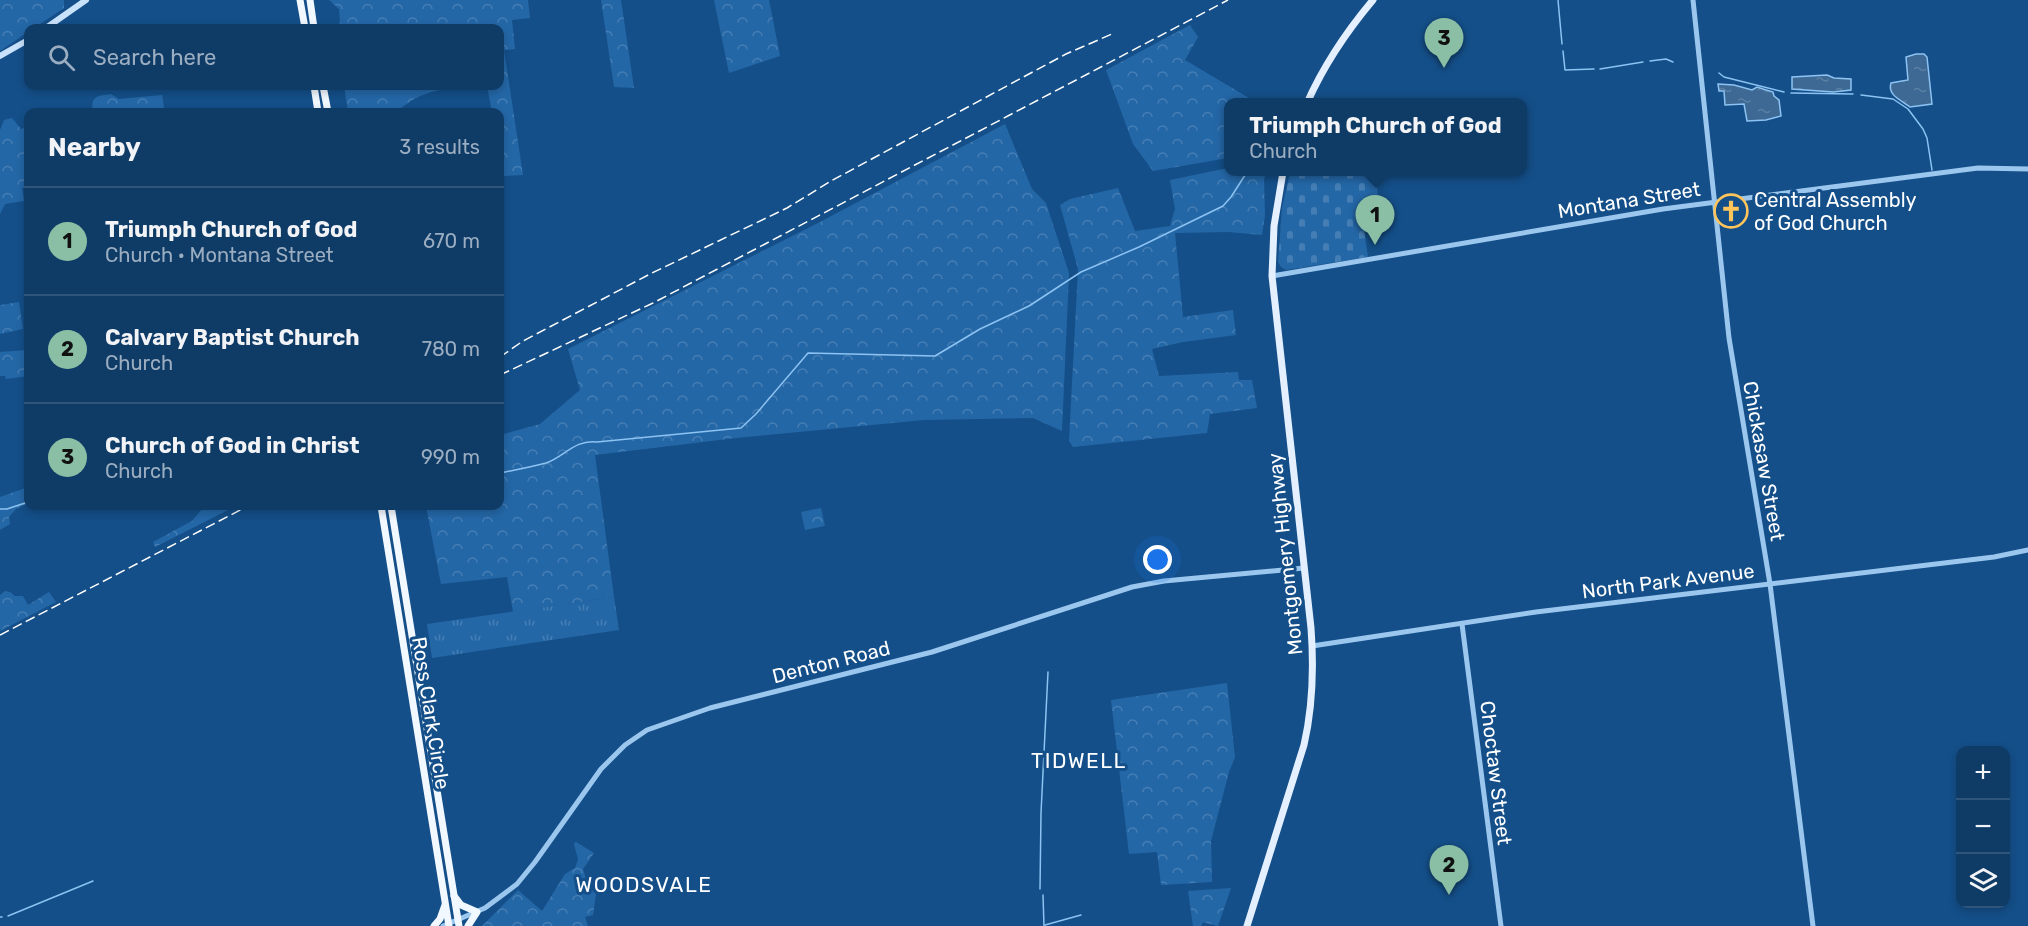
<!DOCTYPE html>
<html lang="en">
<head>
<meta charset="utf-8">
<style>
	:root { --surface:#0f3b67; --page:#18426d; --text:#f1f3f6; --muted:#9badc0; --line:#2f557b; --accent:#8abfa5 }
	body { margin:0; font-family:Rubik,sans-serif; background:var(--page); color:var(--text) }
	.controls { position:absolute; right:18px; bottom:18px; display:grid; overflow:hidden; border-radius:12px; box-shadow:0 3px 9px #0003 }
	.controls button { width:54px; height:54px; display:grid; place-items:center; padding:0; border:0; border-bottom:2px solid var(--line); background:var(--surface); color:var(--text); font:30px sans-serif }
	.you { position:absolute; left:1158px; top:560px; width:21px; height:21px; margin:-15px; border:4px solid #fff; border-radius:50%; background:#1a73e8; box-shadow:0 0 0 9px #1a73e833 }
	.badge { display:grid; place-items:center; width:39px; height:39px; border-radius:50%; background:var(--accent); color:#111; font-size:20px; font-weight:700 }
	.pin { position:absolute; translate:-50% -50px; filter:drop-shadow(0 2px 3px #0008) }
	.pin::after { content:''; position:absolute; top:32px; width:21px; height:18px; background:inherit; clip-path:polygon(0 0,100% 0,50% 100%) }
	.popup { position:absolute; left:1224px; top:98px; width:303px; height:78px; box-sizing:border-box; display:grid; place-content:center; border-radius:12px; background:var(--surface); filter:drop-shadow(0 2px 4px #0005); font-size:20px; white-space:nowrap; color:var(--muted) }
	.popup b { font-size:22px; color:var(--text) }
	.popup::after { content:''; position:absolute; left:50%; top:100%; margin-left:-12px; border:12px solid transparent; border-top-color:var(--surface) }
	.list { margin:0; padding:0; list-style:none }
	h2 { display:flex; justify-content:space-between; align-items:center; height:78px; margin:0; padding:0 24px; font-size:26px }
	h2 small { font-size:20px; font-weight:400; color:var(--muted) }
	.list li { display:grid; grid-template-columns:39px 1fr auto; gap:18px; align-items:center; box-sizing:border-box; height:108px; padding:0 24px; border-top:2px solid var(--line) }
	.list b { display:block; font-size:22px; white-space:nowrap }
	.list p { margin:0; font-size:20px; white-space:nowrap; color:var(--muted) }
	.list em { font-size:20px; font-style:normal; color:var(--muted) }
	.icon { flex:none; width:33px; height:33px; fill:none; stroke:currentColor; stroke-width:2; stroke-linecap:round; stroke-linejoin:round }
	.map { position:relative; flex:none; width:2028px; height:926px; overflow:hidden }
	.search { position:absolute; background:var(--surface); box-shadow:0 3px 9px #0003; left:24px; top:24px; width:480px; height:66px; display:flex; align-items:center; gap:15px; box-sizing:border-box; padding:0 21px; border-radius:12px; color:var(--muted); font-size:22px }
	.panel { position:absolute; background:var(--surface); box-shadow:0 3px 9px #0003; left:24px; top:108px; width:480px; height:402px; border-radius:12px }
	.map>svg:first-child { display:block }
	.grass { fill:url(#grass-tufts) }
	.forest { fill:url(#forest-crowns) }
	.cemetery { fill:url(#cemetery-stones) }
	.water { fill:url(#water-ripples); stroke:#8dc3f2; stroke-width:1.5 }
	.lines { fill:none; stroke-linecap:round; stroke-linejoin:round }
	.stream { stroke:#8dc3f2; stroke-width:1.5 }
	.tertiary { stroke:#9bc7ef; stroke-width:5 }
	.secondary { stroke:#c9e2fb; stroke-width:6 }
	.primary { stroke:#e4f0ff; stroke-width:7 }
	.trunk { stroke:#f2f8ff; stroke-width:7 }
	.rail { stroke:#fff; stroke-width:1.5; stroke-dasharray:10 4.5; stroke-linecap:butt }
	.labels { text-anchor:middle; stroke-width:6; stroke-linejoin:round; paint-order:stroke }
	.street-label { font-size:20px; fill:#fff; stroke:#144f89 }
	.poi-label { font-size:20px; fill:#fff; stroke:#144f89; text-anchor:start }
	.neighbourhood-label { font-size:21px; letter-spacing:1.5px; fill:#fff; stroke:#144f89 }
</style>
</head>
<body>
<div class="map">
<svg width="2028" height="926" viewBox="0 0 2028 926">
	<defs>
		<pattern id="grass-tufts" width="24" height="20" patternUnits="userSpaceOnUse" patternTransform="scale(1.5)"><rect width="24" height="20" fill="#2467a7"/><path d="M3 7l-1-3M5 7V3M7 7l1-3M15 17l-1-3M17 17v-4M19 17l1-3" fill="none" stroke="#457eb4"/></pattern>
		<pattern id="forest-crowns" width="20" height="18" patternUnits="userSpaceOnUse" patternTransform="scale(1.5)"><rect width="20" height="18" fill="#2467a7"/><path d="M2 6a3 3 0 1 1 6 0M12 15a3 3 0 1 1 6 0" fill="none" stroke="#457eb4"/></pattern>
		<pattern id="cemetery-stones" width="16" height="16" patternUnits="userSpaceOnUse" patternTransform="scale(1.5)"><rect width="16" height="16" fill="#2467a7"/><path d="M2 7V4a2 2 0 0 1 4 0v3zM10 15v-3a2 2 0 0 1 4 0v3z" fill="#457eb4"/></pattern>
		<pattern id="water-ripples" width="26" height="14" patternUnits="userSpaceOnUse" patternTransform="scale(1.5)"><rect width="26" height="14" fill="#3e6994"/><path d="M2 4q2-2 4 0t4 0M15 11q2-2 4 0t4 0" fill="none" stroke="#5b80a4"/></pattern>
	</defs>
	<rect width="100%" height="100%" fill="#144f89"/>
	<polygon class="grass" points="614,597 619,630 432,658 427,624"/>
	<g class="forest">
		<polygon points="0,0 64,0 64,8 34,28 28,28 28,32 0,51"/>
		<polygon points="329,0 528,0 530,18 512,20 515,49 504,50 523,175 504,176 500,153 500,112 492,112 487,86 500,86 500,28 337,28 340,21 339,9"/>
		<polygon points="601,0 621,0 634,88 614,87"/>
		<polygon points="714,0 769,0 780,56 729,73"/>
		<polygon points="1190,25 1198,37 1185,60 1254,101 1228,103 1228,158 1153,171 1133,144 1106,70"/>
		<path d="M344 86H465C437 90 418 92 397 112H348Z"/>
		<path d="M111 94 119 99 162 95 164 107 162 112H93C90 96 97 96 111 94Z"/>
		<polygon points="12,118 21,129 28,126 28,165 26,169 28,173 28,187 22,188 24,201 5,204 0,214 0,130 4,120"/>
		<polygon points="1005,124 1032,189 1046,203 1069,273 1062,431 1033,418 924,420 736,438 595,455 614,597 513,612 507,577 441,584 426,506 500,506 500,435 540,424 580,390 568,349 818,223"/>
		<polygon points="1228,168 1228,172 1266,172 1264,180 1265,215 1262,235 1228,232 1175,233 1183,317 1233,310 1236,335 1183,342 1152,349 1159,376 1238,372 1239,380 1252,380 1257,408 1210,414 1207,433 1073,447 1069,441 1078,269 1060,205 1070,199 1118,188 1135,231 1170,226 1175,209 1170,180"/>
		<polygon points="19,302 23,329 0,334 0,305"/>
		<polygon points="28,350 28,376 6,379 5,376 0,376 0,352"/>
		<polygon points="28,487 28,503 16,509 9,517 10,524 0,530 0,497"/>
		<polygon points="208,506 236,506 155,547 153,542 192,521 202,509"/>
		<polygon points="821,508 825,526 805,530 801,512"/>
		<polygon points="5,591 10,592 15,596 23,596 28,605 49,592 56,602 0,631 0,595"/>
		<polygon points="1227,683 1235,757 1229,772 1211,841 1212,882 1161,885 1157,852 1129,854 1111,700"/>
		<polygon points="576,842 594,853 583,869 588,886 596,894 593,915 585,917 588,926 482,926 518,890 542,911 565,874 575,868 578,859 574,844"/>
		<polygon points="1231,888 1218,926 1203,922 1201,926 1193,926 1188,891"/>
	</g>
	<polygon class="cemetery" points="1297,172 1376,172 1380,226 1364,229 1368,257 1286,270 1281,267 1278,262 1282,208 1290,173"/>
	<g class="water">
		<path d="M1916 54H1924L1927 57 1932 104 1910 107C1901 100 1887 95 1891 83L1908 80 1906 57Z"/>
		<polygon points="1827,75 1834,78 1851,79 1851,90 1833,92 1792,89 1792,77"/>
		<polygon points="1718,84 1734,85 1752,90 1757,87 1773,92 1774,96 1779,100 1781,116 1766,120 1747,121 1744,104 1725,105 1724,91 1719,91"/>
	</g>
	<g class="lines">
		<g class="stream">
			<polyline points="1558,0 1562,44"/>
			<polyline points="1563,51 1565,70 1594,69"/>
			<polyline points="1650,61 1666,59 1673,62"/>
			<polyline points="1600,69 1643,62"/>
			<polyline points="1719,73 1724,77 1784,92"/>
			<polyline points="1791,93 1853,94"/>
			<polyline points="1861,95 1893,99 1908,109 1923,129 1927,138 1932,170"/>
			<path d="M500 473C515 470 531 467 546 463 564 457 575 439 597 442L741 428 756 414 808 353 935 356 980 329 1029 306 1081 272 1139 247 1223 206 1231 197 1247 172"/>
			<polyline points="333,506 347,508 363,506"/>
			<polyline points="0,509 7,509 28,502"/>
			<polyline points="1040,889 1041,813 1048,672"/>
			<polyline points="1043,895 1044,926"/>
			<polyline points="8,916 93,881"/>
			<polyline points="0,917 2,917"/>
			<polyline points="1045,925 1081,915"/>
		</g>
		<g class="tertiary">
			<polyline points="1693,0 1729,338 1770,584 1813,926"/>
			<polyline points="1272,276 1663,209 1978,168 2028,169"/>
			<polyline points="1462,624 1501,926"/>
			<polyline points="1312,646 1536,612 1994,557 2028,550"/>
			<polyline points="443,926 485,908 517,884 535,862 601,769 625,745 647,730 710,708 932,652 1132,587 1164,581 1304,568"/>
		</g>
		<g class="secondary">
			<polyline points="46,28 86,0"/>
			<polyline points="0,56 28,40"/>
		</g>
		<g class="primary">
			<path d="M1307 103C1324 65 1346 32 1373 0"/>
			<path d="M1247 926 1304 745C1313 706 1314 668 1311 628L1272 276 1274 226 1283 172"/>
		</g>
		<g class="trunk">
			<polyline points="300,0 305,28"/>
			<polyline points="310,0 314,28"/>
			<polyline points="314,86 318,112"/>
			<polyline points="323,86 328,112"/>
			<polyline points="381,506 449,926"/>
			<polyline points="391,506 459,926"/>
			<polyline points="454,896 461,905 477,912 468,926"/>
			<polyline points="434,926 440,919 445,905"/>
		</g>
		<g class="rail">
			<polyline points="500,357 523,341 652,273 787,208 831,181 1066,54 1112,34"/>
			<polyline points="500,375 653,303 1228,0"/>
			<polyline points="0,635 248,506"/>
		</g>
	</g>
	<defs>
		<g id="church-ring" transform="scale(1.725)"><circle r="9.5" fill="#144f89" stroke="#ffc55a" stroke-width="1.5"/><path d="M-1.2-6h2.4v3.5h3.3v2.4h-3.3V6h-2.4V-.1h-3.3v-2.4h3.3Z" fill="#ffc55a"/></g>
	</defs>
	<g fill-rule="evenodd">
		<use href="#church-ring" x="1731" y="211"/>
	</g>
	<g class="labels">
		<g class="street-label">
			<text transform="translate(1629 200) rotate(-9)" y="7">Montana Street</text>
			<text transform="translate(1764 461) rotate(80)" y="7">Chickasaw Street</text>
			<text transform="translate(1285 554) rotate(-96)" y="7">Montgomery Highway</text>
			<text transform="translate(1668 581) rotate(-7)" y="7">North Park Avenue</text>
			<text transform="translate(831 662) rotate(-14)" y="7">Denton Road</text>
			<text transform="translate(431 713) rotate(81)" y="7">Ross Clark Circle</text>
			<text transform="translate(1496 773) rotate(83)" y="7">Choctaw Street</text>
		</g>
		<g class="poi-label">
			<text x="1754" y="207">Central Assembly<tspan x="1754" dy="23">of God Church</tspan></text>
		</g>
		<g class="neighbourhood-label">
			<text x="1079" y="768">TIDWELL</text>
			<text x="644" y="892">WOODSVALE</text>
		</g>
	</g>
</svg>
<div class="controls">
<button>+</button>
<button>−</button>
<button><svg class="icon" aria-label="layers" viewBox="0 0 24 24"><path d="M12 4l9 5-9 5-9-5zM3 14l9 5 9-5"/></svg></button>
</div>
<div class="you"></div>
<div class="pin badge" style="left:1375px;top:245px">1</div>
<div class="popup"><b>Triumph Church of God</b>Church</div>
<div class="pin badge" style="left:1449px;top:895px">2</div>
<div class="pin badge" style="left:1444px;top:68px">3</div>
<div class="search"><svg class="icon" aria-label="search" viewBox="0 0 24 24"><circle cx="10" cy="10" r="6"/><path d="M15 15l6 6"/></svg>Search here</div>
<section class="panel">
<h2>Nearby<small>3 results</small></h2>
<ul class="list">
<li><span class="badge">1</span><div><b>Triumph Church of God</b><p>Church · Montana Street</p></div><em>670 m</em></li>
<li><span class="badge">2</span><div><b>Calvary Baptist Church</b><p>Church</p></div><em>780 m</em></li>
<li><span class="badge">3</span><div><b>Church of God in Christ</b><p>Church</p></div><em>990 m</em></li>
</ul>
</section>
</div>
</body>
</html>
